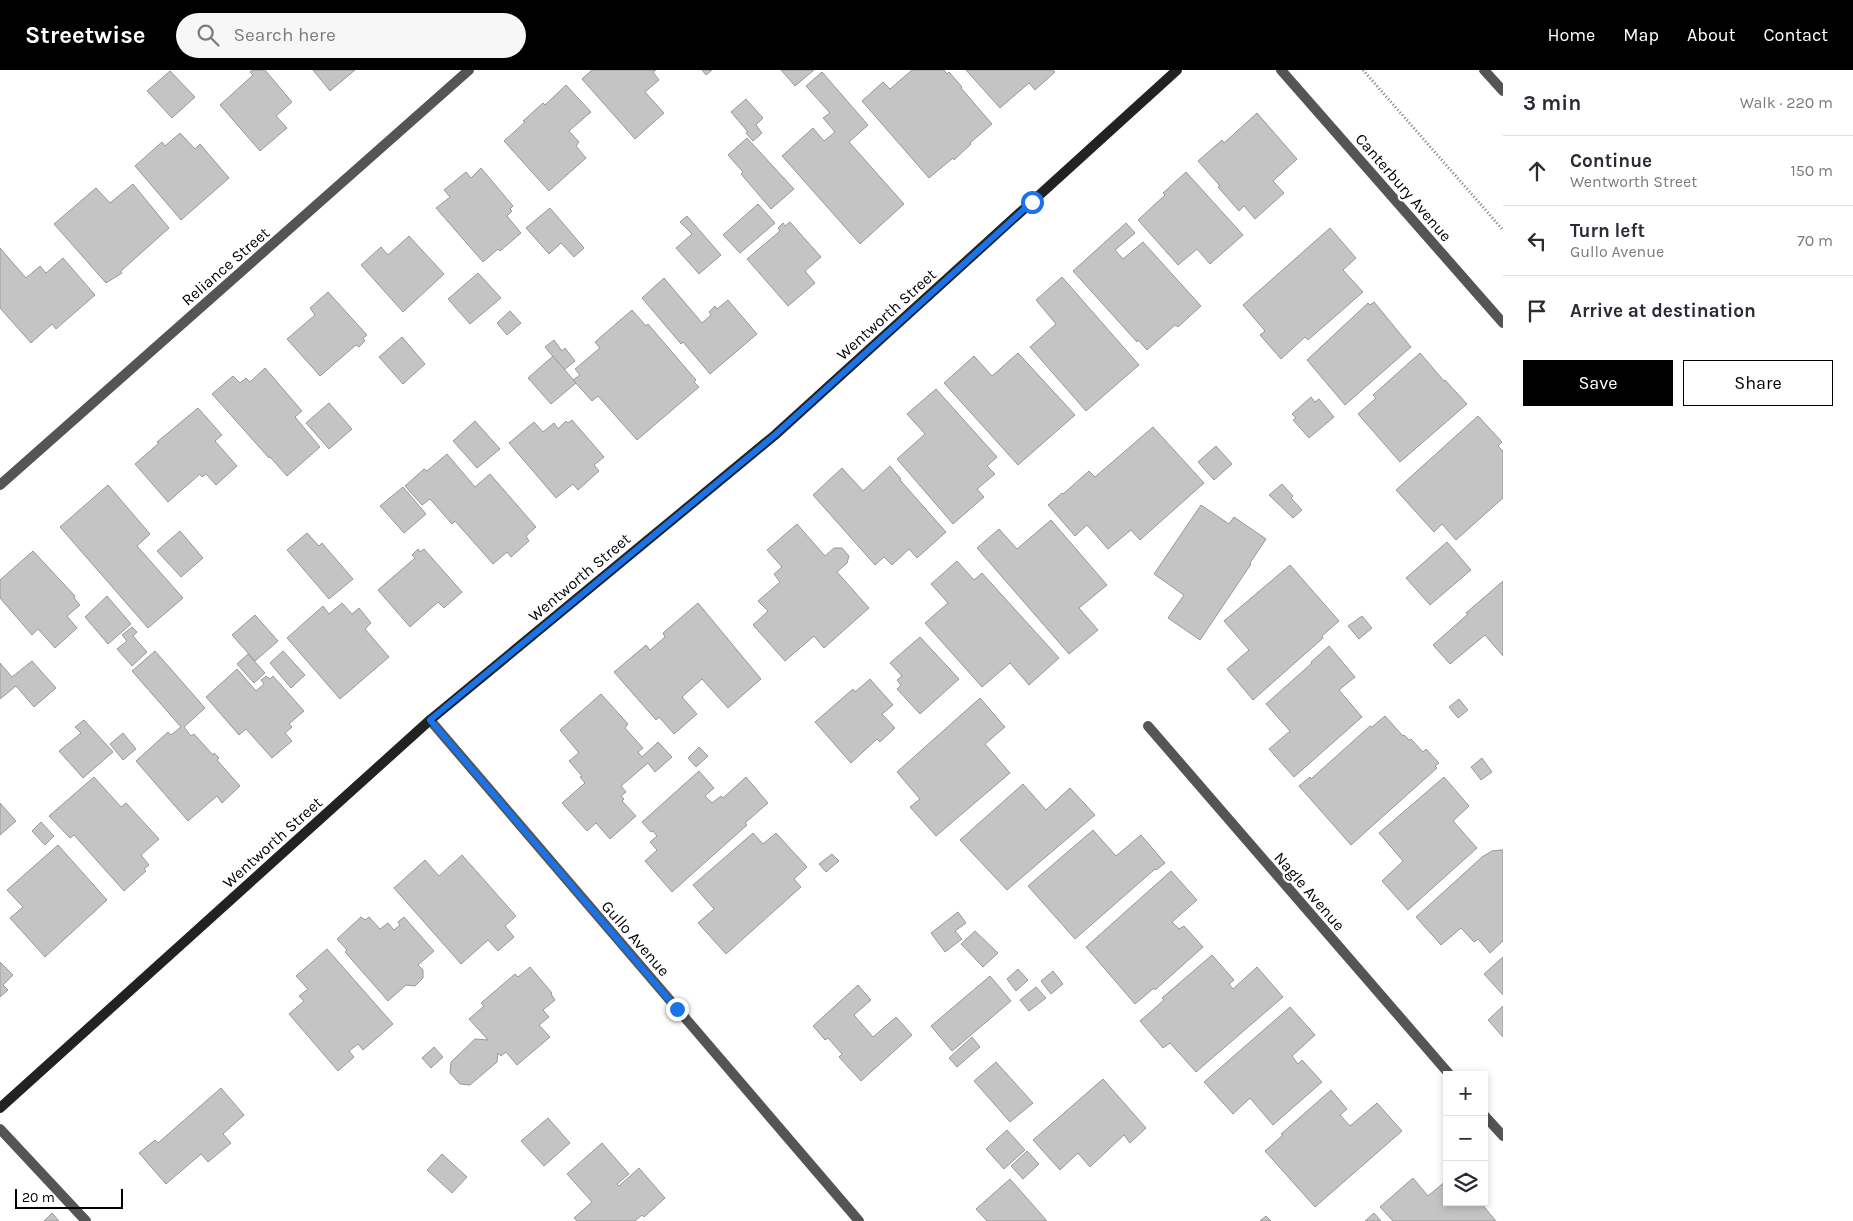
<!DOCTYPE html>
<html lang="en">
<head>
<meta charset="utf-8">
<style>
	:root { --surface:#fff; --page:#f7f7f7; --text:#2b2b33; --muted:#7c7c81; --line:#e1e1e2; --accent:#000 }
	body { margin:0; font-family:Karla,sans-serif; background:var(--page); color:var(--text) }
	.controls { position:absolute; right:15px; bottom:15px; display:grid; overflow:hidden; border-radius:0px; box-shadow:0 2px 8px #0003 }
	.controls button { width:45px; height:45px; display:grid; place-items:center; padding:0; border:0; border-bottom:1px solid var(--line); background:var(--surface); color:var(--text); font:25px sans-serif }
	.scale { position:absolute; left:15px; bottom:12px; width:108px; box-sizing:border-box; padding-left:5px; border:2px solid #000; border-top:0; font-size:14px; line-height:18px; white-space:nowrap; color:#000; -webkit-text-stroke:4px #fff; paint-order:stroke }
	.stop { position:absolute; width:15px; height:15px; margin:-11px; border:4px solid #1a73e8; border-radius:50%; background:#fff }
	.stop.end { background:#1a73e8; border-color:#fff; box-shadow:0 1px 5px #0008 }
	.list { margin:0; padding:0; list-style:none }
	h2 { display:flex; justify-content:space-between; align-items:center; height:65px; margin:0; padding:0 20px; font-size:21px }
	h2 small { font-size:16px; font-weight:400; color:var(--muted) }
	.list li { display:grid; grid-template-columns:32px 1fr auto; gap:15px; align-items:center; box-sizing:border-box; height:70px; padding:0 20px; border-top:1px solid var(--line) }
	.list b { display:block; font-size:19px; white-space:nowrap }
	.list p { margin:0; font-size:16px; white-space:nowrap; color:var(--muted) }
	.list em { font-size:16px; font-style:normal; color:var(--muted) }
	.actions { display:flex; gap:10px; padding:15px 20px }
	.actions a { flex:1; padding:11px 0; border:1px solid var(--accent); border-radius:0px; text-align:center; font-size:18px; color:var(--accent) }
	.actions .main { background:var(--accent); color:#fff }
	.icon { flex:none; width:28px; height:28px; fill:none; stroke:currentColor; stroke-width:2; stroke-linecap:round; stroke-linejoin:round }
	.map { position:relative; flex:none; width:1503px; height:1151px; overflow:hidden }
	header { display:flex; align-items:center; gap:30px; box-sizing:border-box; height:70px; padding:0 25px; background:var(--accent); color:#fff }
	header strong { font-size:24px }
	nav { display:flex; gap:28px; margin-inline-start:auto; font-size:18px }
	.search { width:350px; height:45px; background:var(--page); display:flex; align-items:center; gap:12px; box-sizing:border-box; padding:0 18px; border-radius:28px; color:var(--muted); font-size:19px }
	main { display:flex }
	aside { flex:1; background:var(--surface) }
	.map>svg:first-child { display:block }
	.building { fill:#c4c4c4; stroke:#999 }
	.lines { fill:none; stroke-linecap:round; stroke-linejoin:round }
	.path { stroke:#777; stroke-width:3; stroke-dasharray:1 2.5; stroke-linecap:butt }
	.lane { stroke:#555; stroke-width:10 }
	.street { stroke:#555; stroke-width:10 }
	.secondary { stroke:#222; stroke-width:10 }
	.route { stroke:#1a73e8; stroke-width:6 }
	.labels { text-anchor:middle; stroke-width:4.5; stroke-linejoin:round; paint-order:stroke }
	.street-label { font-size:16px; fill:#000; stroke:#fff }
</style>
</head>
<body>
<header>
<strong>Streetwise</strong>
<div class="search"><svg class="icon" aria-label="search" viewBox="0 0 24 24"><circle cx="10" cy="10" r="6"/><path d="M15 15l6 6"/></svg>Search here</div>
<nav><a>Home</a><a>Map</a><a>About</a><a>Contact</a></nav>
</header>
<main>
<div class="map">
<svg width="1503" height="1151" viewBox="0 0 1503 1151">
	<rect width="100%" height="100%" fill="#fff"/>
	<g class="building">
		<polygon points="253,0 265,0 292,32 276,46 287,58 260,81 220,35 253,5 250,2"/>
		<polygon points="313,0 355,0 330,21"/>
		<polygon points="592,0 656,0 653,2 659,10 645,22 664,43 635,69 582,9"/>
		<polygon points="702,0 712,0 706,5"/>
		<polygon points="781,0 814,0 795,16"/>
		<polygon points="912,0 944,0 947,4 949,2 962,17 961,18 992,54 970,73 971,74 954,90 953,88 929,108 862,31 883,12 890,19"/>
		<polygon points="966,0 1053,0 1055,2 1035,20 1029,13 1000,38"/>
		<polygon points="170,1 195,27 172,48 147,21"/>
		<polygon points="822,2 868,55 849,72 904,134 860,174 782,86 813,58 824,71 835,62 823,48 830,43 806,16"/>
		<polygon points="566,15 591,42 569,61 579,72 576,76 586,88 549,121 504,71 525,52 523,51 543,33 545,35"/>
		<polygon points="746,29 763,48 756,55 762,63 753,71 746,63 748,62 731,42"/>
		<polygon points="1257,43 1297,89 1273,111 1284,123 1255,149 1244,136 1239,141 1218,117 1220,116 1198,91 1222,70 1224,73"/>
		<polygon points="180,63 195,79 200,74 229,108 181,150 135,96 162,72 165,76"/>
		<polygon points="747,68 794,119 771,139 741,104 743,102 728,85"/>
		<polygon points="481,98 513,136 510,139 512,141 507,146 521,163 500,181 498,179 483,192 436,138 450,127 444,120 466,102 471,108"/>
		<polygon points="1186,102 1243,165 1210,194 1197,179 1178,195 1138,150 1165,125 1163,123"/>
		<polygon points="133,114 169,158 121,201 122,203 106,213 54,154 96,118 110,133"/>
		<polygon points="758,134 775,153 740,183 723,165"/>
		<polygon points="550,138 584,178 574,187 561,173 549,184 526,158"/>
		<polygon points="687,146 721,185 699,204 676,178 692,164 680,152"/>
		<polygon points="790,152 821,187 805,201 815,213 788,236 747,189 780,161 778,158 783,153 785,156"/>
		<polygon points="1126,153 1135,163 1115,180 1123,189 1143,172 1201,236 1178,257 1175,255 1147,280 1138,270 1137,272 1073,201"/>
		<polygon points="1330,158 1356,188 1343,200 1363,222 1308,270 1305,267 1281,289 1260,265 1265,261 1243,235"/>
		<polygon points="409,166 444,204 403,242 361,195 381,177 388,185"/>
		<polygon points="0,178 26,208 40,196 46,203 63,188 95,225 56,259 52,254 31,273 0,238"/>
		<polygon points="478,203 501,228 470,254 448,229"/>
		<polygon points="1062,207 1139,295 1086,341 1030,277 1056,254 1036,230"/>
		<polygon points="664,208 702,253 711,245 709,242 715,236 717,239 728,230 757,264 710,304 683,272 681,274 642,228"/>
		<polygon points="328,222 367,265 363,268 365,271 359,277 356,275 320,306 287,269 315,245 310,238"/>
		<polygon points="1374,232 1411,277 1345,335 1307,290 1368,233 1370,235"/>
		<polygon points="632,240 646,256 648,254 696,310 694,312 699,317 637,370 598,326 592,331 573,310 580,305 575,299 600,278 595,272"/>
		<polygon points="510,241 521,253 507,265 497,253"/>
		<polygon points="402,267 425,294 403,314 379,287"/>
		<polygon points="554,270 562,281 565,278 575,291 564,300 545,277"/>
		<polygon points="1018,283 1075,345 1018,395 944,313 974,286 992,306"/>
		<polygon points="1420,283 1444,311 1445,310 1467,334 1400,392 1358,344 1376,328 1373,325"/>
		<polygon points="553,286 576,313 551,334 528,308"/>
		<polygon points="265,298 302,341 295,347 320,377 287,406 270,387 269,388 212,324 233,306 240,313 246,308 250,312"/>
		<polygon points="936,319 997,387 987,396 995,404 977,419 984,427 953,454 897,389 925,364 907,344"/>
		<polygon points="1311,327 1315,332 1319,329 1334,347 1309,368 1293,350 1296,348 1292,344"/>
		<polygon points="329,333 352,359 329,379 306,353"/>
		<polygon points="198,338 222,365 215,371 237,396 216,415 206,404 202,407 200,404 168,432 135,394 159,373 157,372"/>
		<polygon points="1478,346 1502,372 1498,376 1503,381 1503,428 1456,470 1442,454 1434,462 1396,420"/>
		<polygon points="572,350 604,387 594,395 599,401 578,420 573,414 556,428 509,373 534,352 543,362 554,353 558,359 566,351 568,353"/>
		<polygon points="475,351 500,379 477,398 453,371"/>
		<polygon points="1153,357 1204,413 1140,470 1131,460 1108,479 1087,455 1075,466 1048,435 1062,423 1063,424 1089,401 1095,407"/>
		<polygon points="1216,376 1232,394 1214,410 1198,392"/>
		<polygon points="447,384 475,417 490,404 536,457 526,466 529,471 511,487 507,482 493,494 455,451 452,454 430,429 422,435 405,416 424,399 427,401"/>
		<polygon points="890,396 901,409 900,410 946,462 917,488 909,479 892,495 884,487 875,495 813,425 842,398 863,421"/>
		<polygon points="1282,414 1293,426 1291,428 1302,440 1293,448 1269,425"/>
		<polygon points="108,415 150,464 137,476 183,528 148,558 60,457"/>
		<polygon points="403,417 426,444 404,463 380,436"/>
		<polygon points="1201,435 1229,454 1234,447 1266,469 1250,493 1251,494 1200,570 1168,548 1184,525 1154,504"/>
		<polygon points="1051,450 1107,515 1079,538 1098,560 1069,584 977,478 999,459 1017,479"/>
		<polygon points="797,454 825,486 834,478 842,478 849,486 847,493 837,502 869,538 824,578 814,566 785,591 753,555 768,541 758,531 780,512 774,504 782,497 767,480"/>
		<polygon points="180,461 203,488 181,507 157,481"/>
		<polygon points="307,463 319,476 322,473 353,509 329,529 287,480"/>
		<polygon points="1447,472 1471,500 1430,535 1406,508"/>
		<polygon points="418,479 420,482 424,479 462,522 444,538 438,532 410,557 378,520 415,488 412,485"/>
		<polygon points="33,481 75,526 74,528 80,535 67,546 77,558 55,578 38,559 32,565 0,528 0,510"/>
		<polygon points="957,491 974,510 982,503 1059,588 1029,615 1010,593 982,617 925,553 948,533 931,514"/>
		<polygon points="1290,495 1339,551 1322,566 1323,568 1253,630 1227,599 1249,580 1224,551"/>
		<polygon points="1503,511 1503,586 1485,565 1450,594 1433,575 1468,544 1466,543"/>
		<polygon points="107,526 131,554 108,574 85,547"/>
		<polygon points="342,533 352,544 359,538 371,553 365,559 389,587 340,629 287,568 323,536 329,544"/>
		<polygon points="698,533 761,609 728,638 702,609 682,627 697,644 674,664 659,647 656,650 614,602 646,575 650,580 665,567 663,563"/>
		<polygon points="255,545 278,571 255,591 232,565"/>
		<polygon points="1362,546 1372,558 1359,569 1348,556"/>
		<polygon points="132,557 137,562 133,566 147,582 132,596 117,579 127,571 122,565"/>
		<polygon points="920,567 959,609 920,644 897,619 901,615 897,610 902,606 890,593"/>
		<polygon points="1329,576 1355,607 1339,620 1362,647 1294,707 1269,679 1290,661 1266,634 1312,593 1311,592"/>
		<polygon points="155,581 205,638 184,657 191,666 194,664 213,685 214,683 219,688 217,690 240,716 222,733 217,726 188,751 136,691 168,662 171,665 181,657 132,601"/>
		<polygon points="283,581 305,605 291,618 270,593"/>
		<polygon points="248,584 265,603 254,613 237,594"/>
		<polygon points="32,591 56,618 34,637 16,616 0,629 0,593 12,607"/>
		<polygon points="237,599 256,621 264,614 261,610 266,606 270,609 273,606 304,641 289,654 292,657 285,663 292,671 272,688 246,659 239,665 206,627"/>
		<polygon points="870,609 893,635 882,644 895,658 880,672 877,669 851,693 815,652 853,619 855,622"/>
		<polygon points="601,624 628,654 625,658 643,678 638,682 642,687 658,672 672,687 655,702 648,693 621,716 626,722 621,726 624,729 622,731 636,746 610,769 596,753 587,761 562,733 585,713 580,707 582,706 569,691 579,683 560,660"/>
		<polygon points="980,628 1005,657 985,674 1010,703 936,766 910,737 920,729 897,702"/>
		<polygon points="1459,629 1468,640 1458,648 1449,637"/>
		<polygon points="1385,646 1403,666 1404,665 1409,670 1411,669 1423,682 1426,679 1439,693 1435,696 1437,698 1351,775 1299,716 1310,707 1311,709 1370,656 1372,657"/>
		<polygon points="84,650 113,682 83,708 59,681 81,663 75,657"/>
		<polygon points="123,663 136,679 123,690 110,674"/>
		<polygon points="699,677 708,686 696,697 688,688"/>
		<polygon points="1482,688 1492,702 1481,710 1471,697"/>
		<polygon points="699,701 714,718 705,726 712,733 721,726 723,728 746,707 768,733 745,753 747,755 672,822 645,791 657,780 650,772 657,766 653,761 651,762 642,752"/>
		<polygon points="94,707 121,737 126,733 159,769 141,785 149,795 144,799 146,801 124,821 74,765 70,768 49,746"/>
		<polygon points="1444,707 1469,736 1453,751 1477,778 1408,840 1382,811 1403,791 1379,763"/>
		<polygon points="1023,714 1046,740 1070,718 1095,745 1007,820 960,770"/>
		<polygon points="0,733 16,751 0,765"/>
		<polygon points="41,752 54,766 45,775 32,761"/>
		<polygon points="1093,760 1116,786 1141,765 1165,793 1156,800 1155,799 1075,869 1028,816"/>
		<polygon points="753,763 763,774 776,763 807,797 794,809 801,817 726,884 698,853 714,839 693,815"/>
		<polygon points="58,775 107,830 45,887 10,848 23,837 7,820"/>
		<polygon points="1500,780 1503,780 1503,871 1490,883 1478,869 1474,872 1461,858 1441,875 1416,847 1482,787 1492,781"/>
		<polygon points="832,784 839,791 826,802 819,794"/>
		<polygon points="462,785 516,846 505,856 514,867 498,881 488,870 461,894 394,818 425,790 439,806"/>
		<polygon points="1171,801 1197,830 1172,852 1179,859 1184,856 1203,877 1155,920 1154,918 1135,934 1086,877"/>
		<polygon points="958,842 966,853 955,861 962,869 945,882 931,863"/>
		<polygon points="361,847 365,850 369,847 380,859 388,853 394,860 400,855 398,852 404,847 434,881 418,895 423,900 423,908 415,916 406,915 388,931 345,882 347,880 337,869"/>
		<polygon points="975,861 998,883 983,897 961,874"/>
		<polygon points="327,879 393,954 363,980 358,974 349,981 354,987 338,1001 289,944 304,931 299,926 308,919 296,906"/>
		<polygon points="1212,885 1234,910 1229,914 1233,919 1257,897 1283,927 1196,1002 1170,973 1163,978 1140,951 1164,930 1162,928"/>
		<polygon points="1503,887 1503,925 1484,904"/>
		<polygon points="0,892 13,905 3,915 8,920 0,927"/>
		<polygon points="530,897 552,923 551,924 555,930 543,940 549,947 539,955 550,967 517,995 506,982 501,986 498,983 497,992 470,1015 460,1014 450,1003 451,992 475,969 488,970 469,949 484,936 481,933 515,904 518,907"/>
		<polygon points="1018,899 1028,910 1016,921 1007,909"/>
		<polygon points="1053,901 1063,914 1051,924 1041,911"/>
		<polygon points="990,906 1011,931 952,981 931,956"/>
		<polygon points="858,915 871,930 854,945 873,967 896,947 912,965 861,1011 839,987 842,984 828,968 825,970 813,956"/>
		<polygon points="1036,917 1046,928 1029,941 1020,930"/>
		<polygon points="1503,936 1503,967 1488,950"/>
		<polygon points="1290,937 1315,965 1292,986 1298,994 1302,990 1322,1012 1273,1055 1250,1028 1233,1044 1204,1012"/>
		<polygon points="972,967 980,977 957,997 949,988"/>
		<polygon points="434,977 443,987 431,998 422,988"/>
		<polygon points="996,992 1033,1033 1010,1052 974,1011"/>
		<polygon points="1103,1009 1146,1058 1130,1073 1124,1065 1090,1097 1078,1083 1060,1100 1033,1070"/>
		<polygon points="221,1018 244,1045 223,1064 231,1073 208,1092 201,1084 166,1114 139,1083 155,1070 158,1073"/>
		<polygon points="1331,1020 1347,1039 1340,1045 1350,1056 1377,1033 1402,1061 1315,1137 1265,1081 1283,1065 1281,1064"/>
		<polygon points="548,1048 570,1073 544,1096 521,1071"/>
		<polygon points="1007,1060 1025,1080 1004,1099 986,1079"/>
		<polygon points="602,1073 629,1104 617,1114 619,1116 639,1098 665,1128 644,1147 642,1145 635,1151 577,1151 574,1148 592,1132 567,1104"/>
		<polygon points="1027,1081 1039,1094 1023,1109 1011,1096"/>
		<polygon points="442,1084 467,1107 452,1123 427,1100"/>
		<polygon points="1413,1108 1428,1126 1447,1110 1447,1132 1480,1132 1496,1151 1393,1151 1380,1137"/>
		<polygon points="1010,1109 1047,1151 987,1151 976,1139"/>
		<polygon points="52,1143 59,1151 44,1151"/>
		<polygon points="1374,1143 1381,1151 1365,1151"/>
		<polygon points="1266,1146 1271,1151 1260,1151"/>
	</g>
	<g class="lines">
		<polyline class="path" points="1363,0 1503,160"/>
		<g class="lane">
			<polyline points="1484,0 1503,21"/>
			<polyline points="0,1059 86,1151"/>
		</g>
		<g class="street">
			<polyline points="1281,0 1503,253"/>
			<polyline points="0,415 469,0"/>
			<polyline points="430,650 859,1151"/>
			<polyline points="1148,656 1450,1005"/>
			<polyline points="1484,1045 1503,1066"/>
		</g>
		<polyline class="secondary" points="0,1038 430,650 775,365 1177,0"/>
	</g>
	<g class="lines">
		<polyline class="route" points="677,939 430,650 775,365 1032,132"/>
	</g>
	<g class="labels">
		<g class="street-label">
			<text transform="translate(1404 117) rotate(49)" y="6">Canterbury Avenue</text>
			<text transform="translate(225 196) rotate(-41)" y="6">Reliance Street</text>
			<text transform="translate(886 244) rotate(-42)" y="6">Wentworth Street</text>
			<text transform="translate(579 507) rotate(-40)" y="6">Wentworth Street</text>
			<text transform="translate(272 772) rotate(-42)" y="6">Wentworth Street</text>
			<text transform="translate(1310 821) rotate(49)" y="6">Nagle Avenue</text>
			<text transform="translate(636 868) rotate(49)" y="6">Gullo Avenue</text>
		</g>
	</g>
</svg>
<div class="controls">
<button>+</button>
<button>−</button>
<button><svg class="icon" aria-label="layers" viewBox="0 0 24 24"><path d="M12 4l9 5-9 5-9-5zM3 14l9 5 9-5"/></svg></button>
</div>
<div class="scale">20 m</div>
<div class="stop" style="left:1032px;top:132px"></div>
<div class="stop end" style="left:677px;top:939px"></div>
</div>
<aside>
<h2>3 min<small>Walk · 220 m</small></h2>
<ul class="list">
<li><svg class="icon" aria-label="ahead" viewBox="0 0 24 24"><path d="M12 20V5M6 11l6-6 6 6"/></svg><div><b>Continue</b><p>Wentworth Street</p></div><em>150 m</em></li>
<li><svg class="icon" aria-label="left" viewBox="0 0 24 24"><path d="M17 20v-9H6M10 6l-5 5 5 5"/></svg><div><b>Turn left</b><p>Gullo Avenue</p></div><em>70 m</em></li>
<li><svg class="icon" aria-label="arrive" viewBox="0 0 24 24"><path d="M6 21V4h12l-3 4 3 4H6"/></svg><div><b>Arrive at destination</b></div></li>
</ul>
<div class="actions"><a class="main">Save</a><a>Share</a></div>
</aside>
</main>
</body>
</html>
